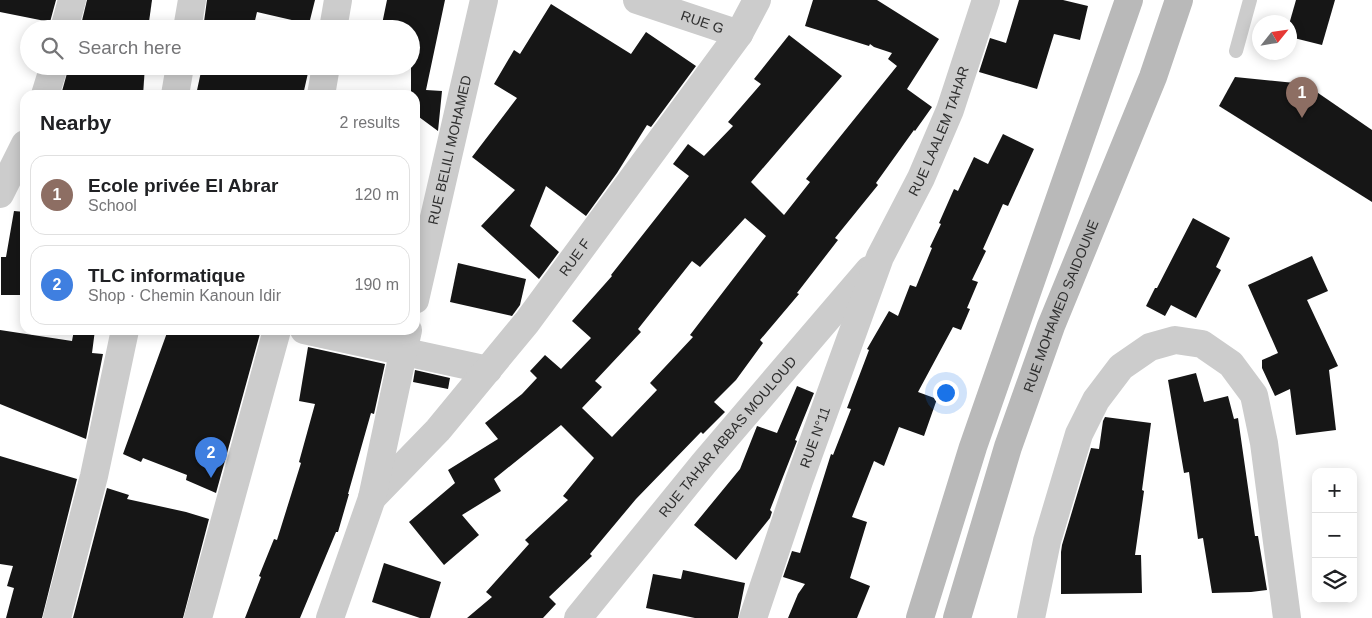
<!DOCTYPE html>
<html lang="en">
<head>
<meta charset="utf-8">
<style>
	:root { --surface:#fff; --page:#f2f2f2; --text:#202124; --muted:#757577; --line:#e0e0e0; --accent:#e23543 }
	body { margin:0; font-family:Helvetica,sans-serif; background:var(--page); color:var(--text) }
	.controls { position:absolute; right:15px; bottom:15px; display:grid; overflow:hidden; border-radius:10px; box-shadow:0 2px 12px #0003 }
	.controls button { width:45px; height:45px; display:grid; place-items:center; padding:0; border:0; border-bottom:1px solid var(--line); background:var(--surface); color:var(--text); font:25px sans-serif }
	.compass { position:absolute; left:1252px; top:15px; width:45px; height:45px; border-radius:50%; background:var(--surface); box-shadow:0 2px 12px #0003; rotate:60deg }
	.you { position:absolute; left:945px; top:392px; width:18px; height:18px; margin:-12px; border:4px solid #fff; border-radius:50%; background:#1a73e8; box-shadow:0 0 0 8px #1a73e833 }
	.badge { display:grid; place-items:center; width:32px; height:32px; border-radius:50%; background:var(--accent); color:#fff; font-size:16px; font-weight:700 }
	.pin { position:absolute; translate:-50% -41px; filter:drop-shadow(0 1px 2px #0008) }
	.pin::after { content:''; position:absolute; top:26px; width:18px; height:15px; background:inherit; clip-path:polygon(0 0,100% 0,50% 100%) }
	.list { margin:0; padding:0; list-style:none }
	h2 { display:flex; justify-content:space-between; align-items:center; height:65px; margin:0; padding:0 20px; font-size:21px }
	h2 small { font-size:16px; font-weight:400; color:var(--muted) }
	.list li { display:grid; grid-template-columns:32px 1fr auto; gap:15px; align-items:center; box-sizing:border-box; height:80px; margin:0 10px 10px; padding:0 10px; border:1px solid var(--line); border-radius:15px }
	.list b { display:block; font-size:19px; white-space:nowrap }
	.list p { margin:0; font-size:16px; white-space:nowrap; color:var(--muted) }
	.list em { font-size:16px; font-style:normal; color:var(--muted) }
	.icon { flex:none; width:28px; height:28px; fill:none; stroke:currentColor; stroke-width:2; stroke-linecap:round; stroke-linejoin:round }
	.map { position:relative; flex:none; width:1372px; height:618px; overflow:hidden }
	.search { position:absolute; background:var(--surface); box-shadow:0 2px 12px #0003; left:20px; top:20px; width:400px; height:55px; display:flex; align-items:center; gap:12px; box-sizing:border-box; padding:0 18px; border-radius:28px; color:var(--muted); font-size:19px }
	.panel { position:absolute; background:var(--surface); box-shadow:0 2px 12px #0003; left:20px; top:90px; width:400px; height:245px; border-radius:15px }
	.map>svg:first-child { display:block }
	.building { fill:#161616; fill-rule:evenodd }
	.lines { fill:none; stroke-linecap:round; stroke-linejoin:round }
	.service { stroke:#ccc; stroke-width:14 }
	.minor { stroke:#ccc; stroke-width:28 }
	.secondary { stroke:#b9b9b9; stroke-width:28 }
	.labels { text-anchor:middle; stroke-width:5; stroke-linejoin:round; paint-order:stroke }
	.street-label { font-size:14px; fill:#2f2f2f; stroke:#fff }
</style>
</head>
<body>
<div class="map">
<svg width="1372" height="618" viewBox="0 0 1372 618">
	<rect width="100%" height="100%" fill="#fff"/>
	<g class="building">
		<polygon points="0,0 56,0 50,22 0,12"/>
		<polygon points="87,0 152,0 148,29 80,29"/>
		<polygon points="207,0 315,0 309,24 257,12 253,29 203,29"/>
		<polygon points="387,0 445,0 426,90 442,91 438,131 419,117 415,116 415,95 411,95 411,29 381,29"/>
		<path d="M813 0H877L939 39 907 89 932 107 915 131 914 130 876 183 878 185 835 238 838 240 797 293 799 294 760 340 763 343 736 380 714 402 725 412 703 434 701 432 636 499 590 554 592 556 549 597 556 604 543 618H467L492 597 486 592 529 544 525 540 568 500 563 496 594 458 561 425 494 479 501 491 462 515 479 535 444 565 409 522 455 483 448 470 498 439 485 423 522 394 537 378 530 371 545 355 561 369 591 338 572 321 612 276 611 275 689 176 673 164 688 144 704 156 733 126 728 122 761 84 754 79 789 35 842 76 751 182 784 215 810 182 806 179 897 66 888 59 892 53 874 47 870 44 869 46 805 26ZM745 218 766 236 690 335 693 337 650 383 657 390 612 437 582 408 602 387 595 381 641 332 638 329 692 261 700 267Z"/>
		<polygon points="1019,0 1063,0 1088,6 1080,40 1054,34 1037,89 979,72 990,38 1006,43"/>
		<polygon points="1296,0 1335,0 1322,45 1290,37 1290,21"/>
		<polygon points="551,4 631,54 646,32 696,66 651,127 647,125 617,173 586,216 546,186 530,226 559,252 539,279 481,226 515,190 472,157 517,98 494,84 514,50 520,54"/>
		<polygon points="69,66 145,66 143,95 61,95"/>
		<polygon points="281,66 308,73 303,95 196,95 202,67 200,66"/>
		<polygon points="1235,77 1305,84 1372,130 1372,202 1219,106"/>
		<polygon points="1003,134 1034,149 1008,206 1003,204 983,249 986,251 972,280 978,282 967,308 970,309 961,330 953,327 918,392 937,399 924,436 899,427 884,466 874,461 852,517 867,522 850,578 870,586 857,618 788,618 798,594 805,584 783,577 792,551 800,553 831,454 833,455 851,409 847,408 869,350 867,349 889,311 898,316 910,285 916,287 932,248 930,247 941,224 939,223 954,189 958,191 974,157 988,164"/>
		<polygon points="14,211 25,212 25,295 1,295 1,257 6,257"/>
		<polygon points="1193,218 1230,238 1216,267 1221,270 1196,318 1171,305 1165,316 1146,306 1155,288 1157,288"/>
		<polygon points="1312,256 1328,291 1307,300 1338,366 1329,370 1336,430 1296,435 1290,389 1275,396 1262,368 1262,360 1278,353 1248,285"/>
		<polygon points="458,263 526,279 520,305 512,316 450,302"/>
		<polygon points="0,330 72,341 74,330 95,330 92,353 103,354 86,439 0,404"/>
		<polygon points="168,330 261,330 216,493 186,480 187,475 143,458 141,462 123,454"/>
		<polygon points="308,347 385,364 374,414 371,413 348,494 349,494 338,532 336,532 300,618 245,618 261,577 259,576 274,539 277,540 301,463 299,462 315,404 299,401"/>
		<polygon points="415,370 450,378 448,389 413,382"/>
		<polygon points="1196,373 1204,402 1228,396 1234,419 1238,418 1255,536 1258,536 1267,590 1251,592 1212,593 1203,538 1198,539 1189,472 1184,473 1168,380"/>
		<polygon points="797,386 814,393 795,440 797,441 770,510 772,512 770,518 736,560 694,525 740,469 757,426 777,433"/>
		<polygon points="1105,417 1151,423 1142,490 1144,491 1135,555 1141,555 1142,593 1061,594 1061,552 1062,545 1091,448 1099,449 1103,421"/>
		<polygon points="0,456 77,479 42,618 6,618 14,588 7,586 13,566 0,564"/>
		<polygon points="107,488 129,495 127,499 186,512 209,519 183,618 73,618"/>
		<polygon points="384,563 441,582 430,618 420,618 372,602"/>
		<polygon points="683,570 745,583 738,618 695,618 646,608 653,574 681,579"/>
	</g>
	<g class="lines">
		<polyline class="service" points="1236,51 1250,0"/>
		<g class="minor">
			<path id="s1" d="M637 0 739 34"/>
			<polyline points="64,29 72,0"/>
			<polyline points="187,29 192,0"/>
			<polyline points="333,29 338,0"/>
			<polyline points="45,95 54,66"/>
			<polyline points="175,95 180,66"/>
			<polyline points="321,95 326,66"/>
			<polyline points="0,194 25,144"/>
			<path id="s2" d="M415 300 484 0"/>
			<polyline points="304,330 488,370"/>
			<path id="s3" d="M372 498 438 430 527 322 739 34 757 0"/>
			<polyline points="57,618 94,476 125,330"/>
			<polyline points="198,618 277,330"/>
			<polyline points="330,618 372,498 408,330"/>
			<path id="s4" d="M578 618 704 463 869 270"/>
			<path id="s5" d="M753 618 799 481 880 257 921 178 950 110 986 0"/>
			<polyline points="1031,618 1047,541 1079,434 1096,400 1121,367 1150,347 1175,340 1202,344 1231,364 1254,395 1264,443 1287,618"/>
		</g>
		<g class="secondary">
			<polyline points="920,618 973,447 1129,0"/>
			<path id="s6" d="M957 618 1008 447 1051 326 1153 77 1179 0"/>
		</g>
	</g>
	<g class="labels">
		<g class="street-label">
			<text dy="5" stroke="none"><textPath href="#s1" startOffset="69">RUE G</textPath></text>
			<text dy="5" stroke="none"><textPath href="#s5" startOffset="522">RUE LAALEM TAHAR</textPath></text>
			<text dy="5" stroke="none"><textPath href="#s2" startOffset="154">RUE BELILI MOHAMED</textPath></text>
			<text dy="5" stroke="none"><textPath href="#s3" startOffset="315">RUE F</textPath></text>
			<text dy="5" stroke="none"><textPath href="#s6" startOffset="329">RUE MOHAMED SAIDOUNE</textPath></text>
			<text dy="5" stroke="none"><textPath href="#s4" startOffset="235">RUE TAHAR ABBAS MOULOUD</textPath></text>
			<text dy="5" stroke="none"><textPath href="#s5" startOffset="191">RUE N°11</textPath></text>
		</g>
	</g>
</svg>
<div class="controls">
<button>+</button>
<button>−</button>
<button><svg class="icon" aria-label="layers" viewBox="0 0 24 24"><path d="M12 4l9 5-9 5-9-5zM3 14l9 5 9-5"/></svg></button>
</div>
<svg class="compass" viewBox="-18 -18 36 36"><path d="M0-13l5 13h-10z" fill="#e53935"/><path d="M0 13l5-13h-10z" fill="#757577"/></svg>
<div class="you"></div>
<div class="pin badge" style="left:1302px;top:118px;background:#8d6e63">1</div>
<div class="pin badge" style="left:211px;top:478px;background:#3f7fe0">2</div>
<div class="search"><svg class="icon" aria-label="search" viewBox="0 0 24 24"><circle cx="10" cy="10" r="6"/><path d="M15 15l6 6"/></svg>Search here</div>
<section class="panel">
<h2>Nearby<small>2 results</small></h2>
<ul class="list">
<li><span class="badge" style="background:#8d6e63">1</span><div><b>Ecole privée El Abrar</b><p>School</p></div><em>120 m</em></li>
<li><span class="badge" style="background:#3f7fe0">2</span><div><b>TLC informatique</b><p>Shop · Chemin Kanoun Idir</p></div><em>190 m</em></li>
</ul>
</section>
</div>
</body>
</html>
